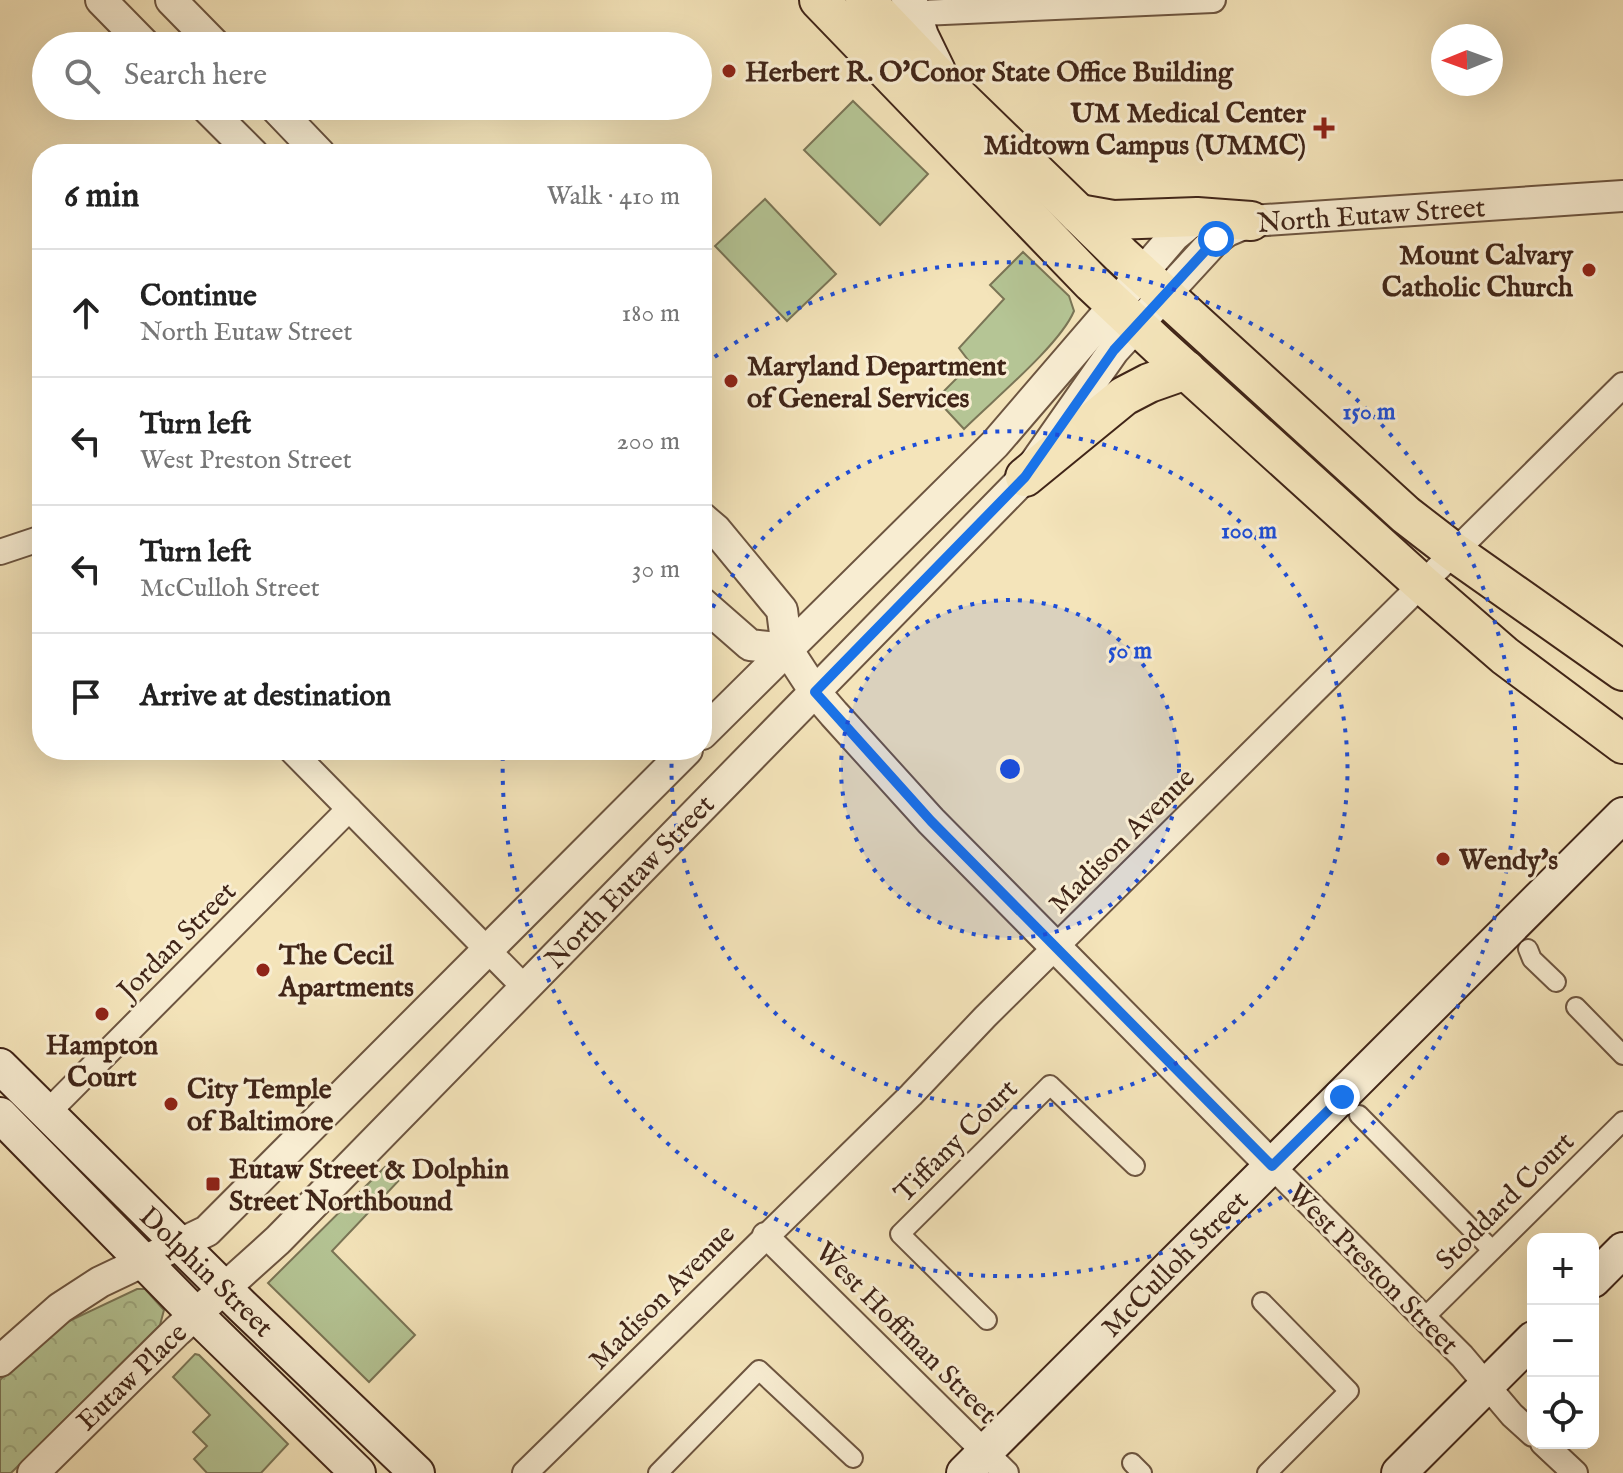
<!DOCTYPE html>
<html lang="en">
<head>
<meta charset="utf-8">
<style>
	:root { --surface:#fff; --page:#f2f2f2; --text:#222; --muted:#767676; --line:#e0e0e0 }
	body { margin:0; font-family:"IM FELL English",serif; background:var(--page); color:var(--text) }
	.controls { position:absolute; right:24px; bottom:24px; display:grid; overflow:hidden; border-radius:16px; box-shadow:0 8px 32px #0002 }
	.controls button { width:72px; height:72px; display:grid; place-items:center; padding:0; border:0; border-bottom:2px solid var(--line); background:var(--surface); color:var(--text); font:40px sans-serif }
	.compass { position:absolute; left:1431px; top:24px; width:72px; height:72px; border-radius:50%; background:var(--surface); box-shadow:0 8px 32px #0002; rotate:269deg }
	.stop { position:absolute; width:24px; height:24px; margin:-18px; border:6px solid #1a73e8; border-radius:50%; background:#fff }
	.stop.end { background:#1a73e8; border-color:#fff; box-shadow:0 2px 8px #0008 }
	.list { margin:0; padding:0; list-style:none }
	h2 { display:flex; justify-content:space-between; align-items:center; height:104px; margin:0; padding:0 32px; font-size:34px }
	h2 small { font-size:26px; font-weight:400; color:var(--muted) }
	.list li { display:grid; grid-template-columns:52px 1fr auto; gap:24px; align-items:center; box-sizing:border-box; height:128px; padding:0 32px; border-top:2px solid var(--line) }
	.list b { display:block; font-size:30px; white-space:nowrap }
	.list p { margin:0; font-size:26px; white-space:nowrap; color:var(--muted) }
	.list em { font-size:26px; font-style:normal; color:var(--muted) }
	.icon { flex:none; width:44px; height:44px; fill:none; stroke:currentColor; stroke-width:2; stroke-linecap:round; stroke-linejoin:round }
	.map { position:relative; flex:none; width:1623px; height:1473px; overflow:hidden }
	.search { position:absolute; background:var(--surface); box-shadow:0 8px 32px #0002; left:32px; top:32px; width:680px; height:88px; display:flex; align-items:center; gap:20px; box-sizing:border-box; padding:0 28px; border-radius:44px; color:var(--muted); font-size:30px }
	.panel { position:absolute; background:var(--surface); box-shadow:0 8px 32px #0002; left:32px; top:144px; width:680px; height:616px; border-radius:32px }
	.map>svg:first-child { display:block }
	.grass { fill:#b5c595; stroke:#7a7556; stroke-width:2 }
	.park { fill:url(#park-crowns); stroke:#7a7556; stroke-width:2 }
	.lines { fill:none; stroke-linecap:round; stroke-linejoin:round }
	.pedestrian-casing { stroke:#6d5540; stroke-width:22 }
	.minor-casing { stroke:#6d5540; stroke-width:28 }
	.tertiary-casing { stroke:#6d5540; stroke-width:34 }
	.secondary-casing { stroke:#402518; stroke-width:38 }
	.primary-casing { stroke:#402518; stroke-width:42 }
	.pedestrian { stroke:#f8edd2; stroke-width:18 }
	.minor { stroke:#f8edd2; stroke-width:24 }
	.tertiary { stroke:#f8edd2; stroke-width:30 }
	.secondary { stroke:#f8edd2; stroke-width:34 }
	.primary { stroke:#f4e4ba; stroke-width:38 }
	.route { stroke:#1a73e8; stroke-width:10 }
	.ring { fill:none; stroke:#1d4ed8; stroke-width:4; stroke-dasharray:4 8 }
	.poi-dot { fill:#8f2418; stroke:#f8edd2; stroke-width:3 }
	.labels { text-anchor:middle; stroke-width:6; stroke-linejoin:round; paint-order:stroke }
	.poi-label { font-size:28px; font-weight:bold; fill:#402518; stroke:#f8edd2; text-anchor:start }
	.street-label { font-size:28px; fill:#402518; stroke:#f8edd2 }
	.centre { fill:#1d4ed8; stroke:#f8edd2; stroke-width:4 }
	.ring-label { font-size:24px; text-anchor:middle; font-weight:bold; fill:#1d4ed8; stroke:#f8edd2; stroke-width:6; stroke-linejoin:round; paint-order:stroke }
</style>
</head>
<body>
<div class="map">
<svg width="1623" height="1473" viewBox="0 0 1623 1473">
	<defs>
		<pattern id="park-crowns" width="20" height="18" patternUnits="userSpaceOnUse" patternTransform="scale(2)"><rect width="20" height="18" fill="#b5c595"/><path d="M2 6a3 3 0 1 1 6 0M12 15a3 3 0 1 1 6 0" fill="none" stroke="#9da980"/></pattern>
	</defs>
	<rect width="100%" height="100%" fill="#f4e4ba"/>
	<filter id="stains"><feTurbulence type="fractalNoise" baseFrequency=".0025" numOctaves="4"/><feColorMatrix values="0 0 0 0 .2 0 0 0 0 .09 0 0 0 0 .02 0 0 0 .5 -.17"/></filter>
	<radialGradient id="worn" r=".72"><stop offset=".6" stop-color="#630" stop-opacity="0"/><stop offset="1" stop-color="#630" stop-opacity=".3"/></radialGradient>
	<g class="grass">
		<polygon points="853,101 928,174 880,225 804,150"/>
		<polygon points="765,199 836,274 787,321 715,246"/>
		<path d="M1023 252 1069 296 1074 311C1060 345 992 401 964 429L936 399 971 364 959 348 1004 299 990 285Z"/>
		<polygon points="391,1161 404,1175 332,1251 415,1335 369,1382 268,1283"/>
		<polygon points="195,1354 199,1355 288,1444 261,1473 207,1473 194,1459 207,1446 193,1432 210,1415 173,1377"/>
	</g>
	<polygon class="park" points="137,1289 145,1289 164,1310 160,1325 11,1473 0,1473 0,1380 40,1340 67,1322"/>
	<g class="lines">
		<g class="pedestrian-casing">
			<g id="pedestrian">
				<polyline points="1528,949 1532,959 1556,982"/>
				<polyline points="1576,1007 1623,1055"/>
				<polyline points="1359,1115 1492,1250"/>
				<polyline points="1262,1302 1349,1391 1267,1473"/>
				<polyline points="1424,1318 1623,1121"/>
				<polyline points="987,1320 900,1234 1050,1085 1135,1166"/>
				<polyline points="1132,1463 1142,1473"/>
				<polyline points="658,1473 759,1370 853,1458"/>
			</g>
		</g>
		<g class="minor-casing">
			<g id="minor">
				<polyline points="899,14 1213,0"/>
				<polyline points="0,552 42,538"/>
				<polyline points="291,750 525,988"/>
				<polyline points="46,1114 349,809"/>
				<polyline points="1272,1166 1462,1356 1512,1415 1533,1434"/>
				<polyline points="765,1235 1006,1473"/>
				<polyline points="1543,1443 1575,1473"/>
				<polyline points="525,1473 911,1095 985,1017 1623,385"/>
			</g>
		</g>
		<g class="tertiary-casing">
			<g id="tertiary">
				<polyline points="101,0 146,46"/>
				<polyline points="171,0 216,46"/>
				<polyline points="205,106 253,154"/>
				<polyline points="274,106 320,154"/>
				<polyline points="702,518 716,530 782,610 787,649 815,692 834,714 931,821 1272,1166"/>
				<polyline points="702,603 750,645 787,649"/>
				<polyline points="702,734 995,444 1174,236 1197,217"/>
				<polyline points="0,1361 60,1308 100,1282 207,1231 687,750"/>
				<polyline points="33,1473 177,1331 278,1240 1025,477 1114,350 1216,239 1227,231 1251,221 1623,196"/>
			</g>
		</g>
		<g class="secondary-casing">
			<g id="secondary">
				<polyline points="909,0 921,36 938,71"/>
				<polyline points="0,1066 242,1306 417,1473"/>
				<polyline points="0,1115 195,1314 358,1473"/>
				<polyline points="1593,1280 1623,1250"/>
				<polyline points="964,1473 1623,815"/>
				<polyline points="1399,1473 1533,1339"/>
			</g>
		</g>
		<g class="primary-casing">
			<g id="primary">
				<polyline points="819,0 1092,283 1159,346 1422,584 1505,656 1623,744"/>
				<polyline points="865,0 949,88 1121,255 1406,515 1454,552 1623,671"/>
				<polyline points="1079,214 1113,220 1197,217 1251,221"/>
				<polyline points="1025,477 1124,396 1149,383 1186,370"/>
			</g>
		</g>
		<use href="#pedestrian" class="pedestrian"/>
		<use href="#minor" class="minor"/>
		<use href="#tertiary" class="tertiary"/>
		<use href="#secondary" class="secondary"/>
		<use href="#primary" class="primary"/>
	</g>
	<g class="lines">
		<polyline class="route" points="1216,239 1114,350 1025,477 815,692 931,821 1272,1166 1342,1097"/>
	</g>
	<circle cx="1010" cy="769" r="169" fill="#1d4ed8" fill-opacity=".12"/>
	<g class="ring">
		<circle cx="1010" cy="769" r="169"/>
		<path d="M702 629A338 338 0 1 1 672 751"/>
		<path d="M705 364A507 507 0 1 1 503 751"/>
	</g>
	<g class="poi-dot">
		<circle cx="729" cy="71" r="8"/>
		<path d="M1320 116h8v8h8v8h-8v8h-8v-8h-8v-8h8z"/>
		<circle cx="1589" cy="270" r="8"/>
		<circle cx="731" cy="381" r="8"/>
		<circle cx="1443" cy="859" r="8"/>
		<circle cx="263" cy="970" r="8"/>
		<circle cx="102" cy="1014" r="8"/>
		<circle cx="171" cy="1104" r="8"/>
		<rect x="205" y="1176" width="16" height="16" rx="4"/>
	</g>
	<g class="labels">
		<g class="poi-label">
			<text x="745" y="81">Herbert R. O'Conor State Office Building</text>
			<text x="1306" y="122" text-anchor="end">UM Medical Center<tspan x="1306" dy="32">Midtown Campus (UMMC)</tspan></text>
			<text x="1573" y="264" text-anchor="end">Mount Calvary<tspan x="1573" dy="32">Catholic Church</tspan></text>
			<text x="747" y="375">Maryland Department<tspan x="747" dy="32">of General Services</tspan></text>
			<text x="1459" y="869">Wendy's</text>
			<text x="279" y="964">The Cecil<tspan x="279" dy="32">Apartments</tspan></text>
			<text x="102" y="1054" text-anchor="middle">Hampton<tspan x="102" dy="32">Court</tspan></text>
			<text x="187" y="1098">City Temple<tspan x="187" dy="32">of Baltimore</tspan></text>
			<text x="229" y="1178">Eutaw Street &amp; Dolphin<tspan x="229" dy="32">Street Northbound</tspan></text>
		</g>
		<g class="street-label">
			<text transform="translate(1371 214) rotate(-4)" y="10">North Eutaw Street</text>
			<text transform="translate(1121 840) rotate(-45)" y="10">Madison Avenue</text>
			<text transform="translate(629 881) rotate(-46)" y="10">North Eutaw Street</text>
			<text transform="translate(176 940) rotate(-45)" y="10">Jordan Street</text>
			<text transform="translate(955 1140) rotate(-45)" y="10">Tiffany Court</text>
			<text transform="translate(1504 1200) rotate(-45)" y="10">Stoddard Court</text>
			<text transform="translate(1174 1263) rotate(-45)" y="10">McCulloh Street</text>
			<text transform="translate(1374 1268) rotate(45)" y="10">West Preston Street</text>
			<text transform="translate(207 1271) rotate(44)" y="10">Dolphin Street</text>
			<text transform="translate(661 1296) rotate(-45)" y="10">Madison Avenue</text>
			<text transform="translate(907 1332) rotate(45)" y="10">West Hoffman Street</text>
			<text transform="translate(131 1376) rotate(-44)" y="10">Eutaw Place</text>
		</g>
	</g>
	<circle cx="1010" cy="769" r="12" class="centre"/>
	<g class="ring-label">
		<text x="1369" y="419">150 m</text>
		<text x="1249" y="538">100 m</text>
		<text x="1130" y="658">50 m</text>
	</g>
	<rect width="100%" height="100%" filter="url(#stains)"/>
	<rect width="100%" height="100%" fill="url(#worn)"/>
</svg>
<div class="controls">
<button>+</button>
<button>−</button>
<button><svg class="icon" aria-label="locate" viewBox="0 0 24 24"><circle cx="12" cy="12" r="6"/><path d="M12 2v4M12 18v4M2 12h4M18 12h4"/></svg></button>
</div>
<svg class="compass" viewBox="-18 -18 36 36"><path d="M0-13l5 13h-10z" fill="#e53935"/><path d="M0 13l5-13h-10z" fill="#767676"/></svg>
<div class="stop" style="left:1216px;top:239px"></div>
<div class="stop end" style="left:1342px;top:1097px"></div>
<div class="search"><svg class="icon" aria-label="search" viewBox="0 0 24 24"><circle cx="10" cy="10" r="6"/><path d="M15 15l6 6"/></svg>Search here</div>
<section class="panel">
<h2>6 min<small>Walk · 410 m</small></h2>
<ul class="list">
<li><svg class="icon" aria-label="ahead" viewBox="0 0 24 24"><path d="M12 20V5M6 11l6-6 6 6"/></svg><div><b>Continue</b><p>North Eutaw Street</p></div><em>180 m</em></li>
<li><svg class="icon" aria-label="left" viewBox="0 0 24 24"><path d="M17 20v-9H6M10 6l-5 5 5 5"/></svg><div><b>Turn left</b><p>West Preston Street</p></div><em>200 m</em></li>
<li><svg class="icon" aria-label="left" viewBox="0 0 24 24"><path d="M17 20v-9H6M10 6l-5 5 5 5"/></svg><div><b>Turn left</b><p>McCulloh Street</p></div><em>30 m</em></li>
<li><svg class="icon" aria-label="arrive" viewBox="0 0 24 24"><path d="M6 21V4h12l-3 4 3 4H6"/></svg><div><b>Arrive at destination</b></div></li>
</ul>
</section>
</div>
</body>
</html>
